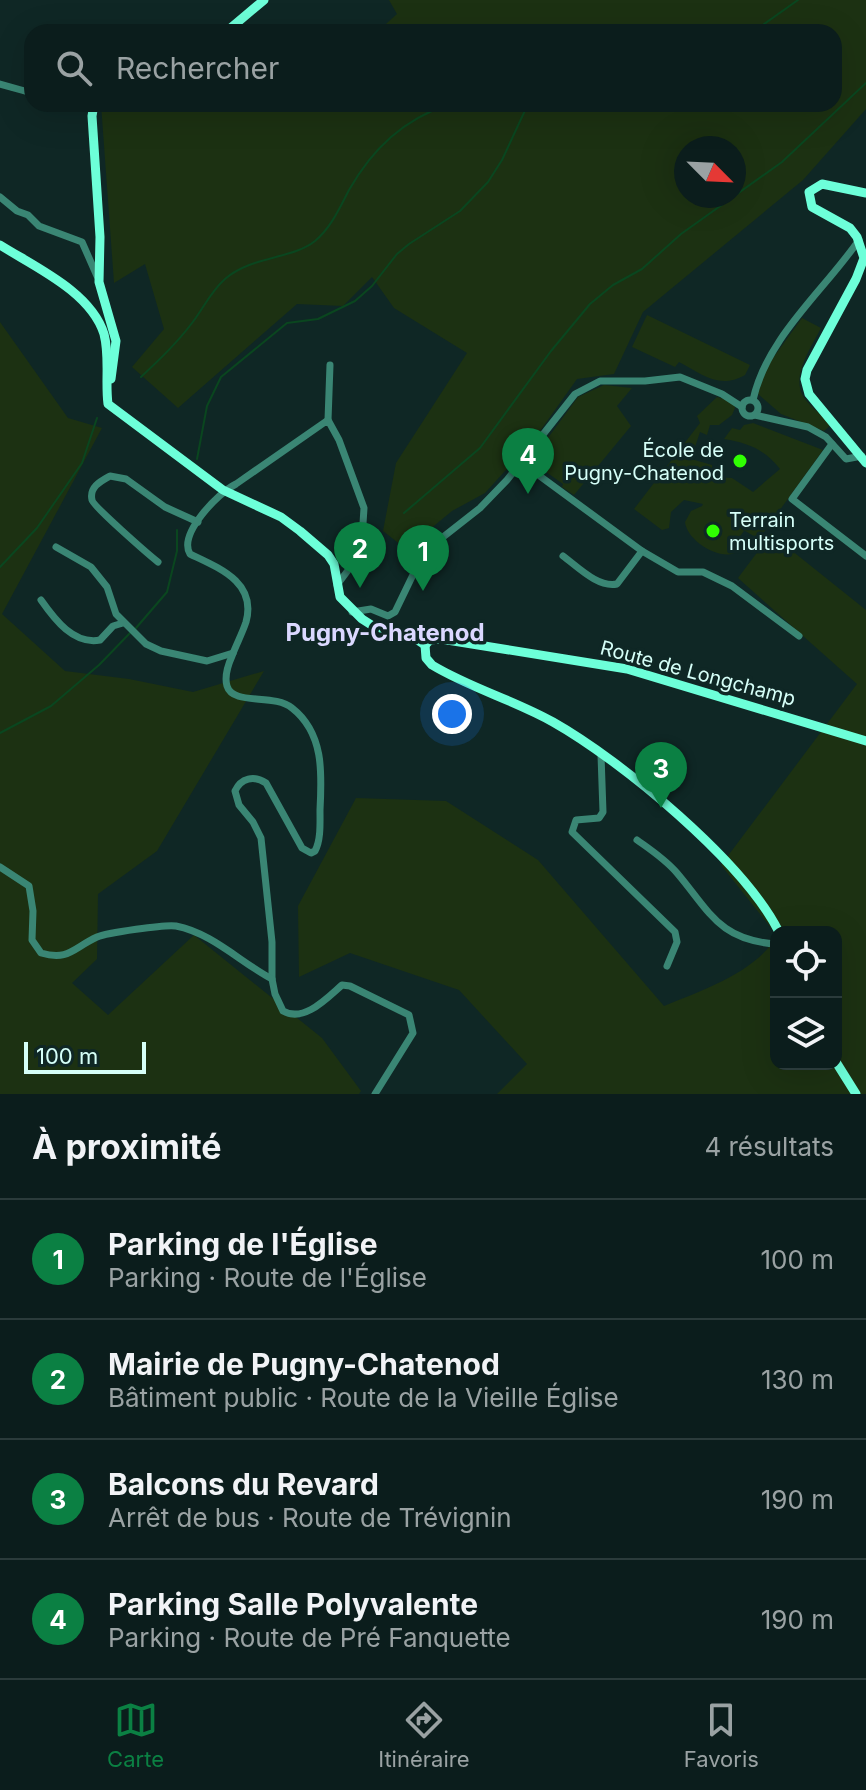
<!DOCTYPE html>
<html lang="fr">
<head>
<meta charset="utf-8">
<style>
	:root { --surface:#0b1d1c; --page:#192a29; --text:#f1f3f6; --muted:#9aa2a3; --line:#2b3b3b; --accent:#0b8043 }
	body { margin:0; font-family:Inter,sans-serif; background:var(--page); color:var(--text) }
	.controls { position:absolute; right:24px; bottom:24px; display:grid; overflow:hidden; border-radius:16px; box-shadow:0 8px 32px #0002 }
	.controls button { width:72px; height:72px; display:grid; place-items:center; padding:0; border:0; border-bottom:2px solid var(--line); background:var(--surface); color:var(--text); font:40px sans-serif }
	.compass { position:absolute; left:674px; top:136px; width:72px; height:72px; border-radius:50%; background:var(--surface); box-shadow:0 8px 32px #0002; rotate:114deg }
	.scale { position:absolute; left:24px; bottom:20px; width:122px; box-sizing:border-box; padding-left:8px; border:4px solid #d6fff8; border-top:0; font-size:22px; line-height:28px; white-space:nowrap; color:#d6fff8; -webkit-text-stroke:6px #0f2725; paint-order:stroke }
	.you { position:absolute; left:452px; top:714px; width:28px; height:28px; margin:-20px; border:6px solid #fff; border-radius:50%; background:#1a73e8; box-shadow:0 0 0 12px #1a73e833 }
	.badge { display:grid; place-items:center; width:52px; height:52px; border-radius:50%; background:var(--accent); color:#fff; font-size:26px; font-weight:700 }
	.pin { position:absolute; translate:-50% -66px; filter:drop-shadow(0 2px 4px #0008) }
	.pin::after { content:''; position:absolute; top:42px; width:28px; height:24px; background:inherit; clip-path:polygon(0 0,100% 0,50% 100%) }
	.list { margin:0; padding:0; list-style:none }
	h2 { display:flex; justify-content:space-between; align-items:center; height:104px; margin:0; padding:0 32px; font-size:34px }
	h2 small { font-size:26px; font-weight:400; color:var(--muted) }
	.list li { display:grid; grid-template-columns:52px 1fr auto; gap:24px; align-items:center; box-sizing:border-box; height:120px; padding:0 32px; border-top:2px solid var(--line) }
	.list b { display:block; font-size:30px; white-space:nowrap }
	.list p { margin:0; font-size:26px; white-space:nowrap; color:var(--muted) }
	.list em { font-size:26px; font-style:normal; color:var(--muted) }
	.icon { flex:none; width:44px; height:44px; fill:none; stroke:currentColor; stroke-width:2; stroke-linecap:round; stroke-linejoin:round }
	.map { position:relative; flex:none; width:866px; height:1094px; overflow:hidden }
	.search { position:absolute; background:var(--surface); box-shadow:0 8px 32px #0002; left:24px; right:24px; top:24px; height:88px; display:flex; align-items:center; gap:20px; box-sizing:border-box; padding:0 28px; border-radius:24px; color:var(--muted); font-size:30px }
	.sheet { height:584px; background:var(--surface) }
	nav { display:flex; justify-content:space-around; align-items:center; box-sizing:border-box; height:112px; border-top:2px solid var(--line); background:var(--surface); font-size:22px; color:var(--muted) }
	nav a { display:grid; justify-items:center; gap:4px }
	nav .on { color:var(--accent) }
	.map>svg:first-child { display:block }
	.green { fill:#1c3112; fill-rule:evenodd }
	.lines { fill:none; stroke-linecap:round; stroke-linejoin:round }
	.stream { stroke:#0a461f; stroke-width:2 }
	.street { stroke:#3a8674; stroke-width:7 }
	.secondary { stroke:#6dffd9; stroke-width:9 }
	.poi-dot { fill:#30ff02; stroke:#0f2725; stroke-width:3 }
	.labels { text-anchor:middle; stroke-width:7; stroke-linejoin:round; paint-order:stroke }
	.poi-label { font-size:20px; fill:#d6fff8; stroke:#0f2725; text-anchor:end }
	.street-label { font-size:20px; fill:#d6fff8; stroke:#0f2725 }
	.quarter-label { font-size:24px; font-weight:bold; fill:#dbd8ff; stroke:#0f2725 }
</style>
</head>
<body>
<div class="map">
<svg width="866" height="1094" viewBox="0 0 866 1094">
	<rect width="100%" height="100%" fill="#0f2725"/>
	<g class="green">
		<path d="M389 0H866V109L803 180 643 312 614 374 577 379 535 438 485 493 452 511 406 549 383 531 396 463 467 353 394 308 372 277 343 306 297 304 178 408 132 367 164 329 145 264 114 283 101 104H834V32H377L397 14ZM686 148H734V196H686Z"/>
		<path d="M647 315 750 365 745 375C719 390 702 374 679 362L675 367 632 347Z"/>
		<path d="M802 318 821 328C812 346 791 376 803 396 810 407 823 416 832 424L824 431 781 414 758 394 765 369Z"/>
		<polygon points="0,322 68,418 102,428 2,614 65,671 129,679 193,692 264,671 157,851 98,894 97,959 72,983 108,1015 194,935 322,1038 361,1091 359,1094 0,1094"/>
		<polygon points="604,385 632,388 617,406 631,426 574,495 562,487 563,484 535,464 532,468 528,465 578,397"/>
		<path d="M717 397 732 401 735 408 732 415 719 425H710L707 435 700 432 691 459 712 465 713 477 732 478 753 492 780 469C764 449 748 443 724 439L732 428 740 430 744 425 753 423 823 450 759 539 740 528 744 531 741 535 740 550C724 564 687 542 685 522L691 511 702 506 703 504 684 500 671 512 669 528 662 530 634 509 700 423 697 416Z"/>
		<path d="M771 534 866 610V1094H497L527 1064 459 990 350 953 299 977 298 906 356 798 446 801 538 860 664 1006C699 992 759 971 776 936V1064H836V932L776 934 721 865 857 684 738 578Z"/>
	</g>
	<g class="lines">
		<g class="stream">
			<polyline points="753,32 798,0"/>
			<path d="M141 377C159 360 177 343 192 323 203 309 211 291 225 279 251 256 293 259 315 241 331 228 340 207 349 190 373 148 403 120 449 104"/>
			<polyline points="197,459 207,406 221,377 287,323 318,319 355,301 372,286 397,254 409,244 460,211 488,182 502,160 528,104"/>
			<polyline points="404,513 480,448 551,351 590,304 613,285 642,269 681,234 782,162 866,83"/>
			<polyline points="0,567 37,528 82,463 97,418"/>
			<polyline points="136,628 167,592 177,551 177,530"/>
			<polyline points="0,733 51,706 99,665 131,632"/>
		</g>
		<g class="street">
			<polyline points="0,84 32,93"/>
			<polyline points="0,197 17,211 28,215 39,226 82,242 97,276"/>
			<circle cx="750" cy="408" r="8"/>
			<path d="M753 400C767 337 823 292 859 240"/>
			<polyline points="755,415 808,427 826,437 846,459 862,456"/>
			<polyline points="328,420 330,365"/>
			<polyline points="832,444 792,499 866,556"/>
			<polyline points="522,463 642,551 678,572 703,572 732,586 799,636"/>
			<polyline points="56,547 91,567 107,587 116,614 146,644 161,651 207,661 233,653"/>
			<path d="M563 556C578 567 598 588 617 584L642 551"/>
			<path d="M158 562C148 554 93 506 92 500 89 487 101 481 110 476L126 479 165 507 198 522"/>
			<path d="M337 585 352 565 362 539 364 508 339 440 328 420 236 484C218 493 178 534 190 554 219 568 257 582 246 622 242 634 236 645 232 656 228 665 224 676 227 686 233 706 274 693 292 708 324 733 322 773 320 810 320 823 321 840 315 851L311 853 302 848 266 783C254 775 241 778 235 791L239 805 253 822 261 838 272 942V979L275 994 283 1011C304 1023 327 998 342 985L350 986 409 1015 413 1033 375 1094"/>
			<path d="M41 600C55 620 74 645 100 640L113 626 123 623"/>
			<polyline points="352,612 371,609 388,616 395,612 424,552 480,508 507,480 575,394 600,381 645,381 680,377 722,394 742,407"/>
			<polyline points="601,755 603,812 599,818 576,820 572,832 675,932 677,942 667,966"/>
			<path d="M637 840C651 850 665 859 677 873 710 912 719 940 776 944"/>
			<path d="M0 867 29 886 33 911 32 940 41 953C69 961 73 948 97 937 106 933 166 924 176 926 212 933 240 962 272 979"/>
		</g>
		<g class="secondary">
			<polyline points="226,32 264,0"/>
			<polyline points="94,104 92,116 100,237 99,282 116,341 111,379"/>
			<polyline points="866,193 822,184 809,192 812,207 850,228 857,237 864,258 856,279 807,370 805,379 809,394 866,463"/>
			<path d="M0 245C35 267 91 292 104 334 110 357 105 381 108 404L223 490 281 517 300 531 328 555 334 564 340 597 362 619 373 626 413 637 425 645"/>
			<path d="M425 645 426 658 432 665C470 688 514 700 553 722 622 761 744 862 779 932"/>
			<polyline points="425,645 430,640 441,639 627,669 866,741"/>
			<polyline points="836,1062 856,1094"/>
		</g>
	</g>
	<g class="poi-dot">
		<circle cx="740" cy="461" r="8"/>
		<circle cx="713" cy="531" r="8"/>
	</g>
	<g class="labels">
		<g class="poi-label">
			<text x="724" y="457">École de<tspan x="724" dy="23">Pugny-Chatenod</tspan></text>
			<text x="729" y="527" text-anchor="start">Terrain<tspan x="729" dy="23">multisports</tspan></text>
		</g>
		<g class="street-label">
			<text transform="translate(698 673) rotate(15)" y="7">Route de Longchamp</text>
		</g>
		<g class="quarter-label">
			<text x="385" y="641">Pugny-Chatenod</text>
		</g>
	</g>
</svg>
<div class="controls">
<button><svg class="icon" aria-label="locate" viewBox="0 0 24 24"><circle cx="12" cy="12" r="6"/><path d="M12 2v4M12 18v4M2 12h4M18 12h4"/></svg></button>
<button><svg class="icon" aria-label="layers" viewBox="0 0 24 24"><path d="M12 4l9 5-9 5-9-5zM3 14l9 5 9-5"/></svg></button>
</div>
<svg class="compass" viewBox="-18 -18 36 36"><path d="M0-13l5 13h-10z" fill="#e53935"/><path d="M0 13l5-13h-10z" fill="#9aa2a3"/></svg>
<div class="scale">100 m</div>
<div class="you"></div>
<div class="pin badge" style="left:423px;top:591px">1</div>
<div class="pin badge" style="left:360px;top:588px">2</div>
<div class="pin badge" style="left:661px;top:808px">3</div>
<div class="pin badge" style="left:528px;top:494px">4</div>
<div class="search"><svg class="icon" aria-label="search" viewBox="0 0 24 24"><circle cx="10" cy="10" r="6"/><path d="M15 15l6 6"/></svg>Rechercher</div>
</div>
<section class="sheet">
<h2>À proximité<small>4 résultats</small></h2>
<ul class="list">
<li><span class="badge">1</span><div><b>Parking de l'Église</b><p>Parking · Route de l'Église</p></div><em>100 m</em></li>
<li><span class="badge">2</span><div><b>Mairie de Pugny-Chatenod</b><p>Bâtiment public · Route de la Vieille Église</p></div><em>130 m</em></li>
<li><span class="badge">3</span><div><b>Balcons du Revard</b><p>Arrêt de bus · Route de Trévignin</p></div><em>190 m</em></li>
<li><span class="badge">4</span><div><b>Parking Salle Polyvalente</b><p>Parking · Route de Pré Fanquette</p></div><em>190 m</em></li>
</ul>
</section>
<nav>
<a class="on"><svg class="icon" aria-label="map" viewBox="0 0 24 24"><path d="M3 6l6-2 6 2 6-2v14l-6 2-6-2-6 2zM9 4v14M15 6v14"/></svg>Carte</a>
<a><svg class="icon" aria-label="directions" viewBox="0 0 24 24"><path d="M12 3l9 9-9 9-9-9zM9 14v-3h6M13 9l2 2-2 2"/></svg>Itinéraire</a>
<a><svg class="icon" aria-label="saved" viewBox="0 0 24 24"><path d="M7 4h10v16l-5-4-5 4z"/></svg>Favoris</a>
</nav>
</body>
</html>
